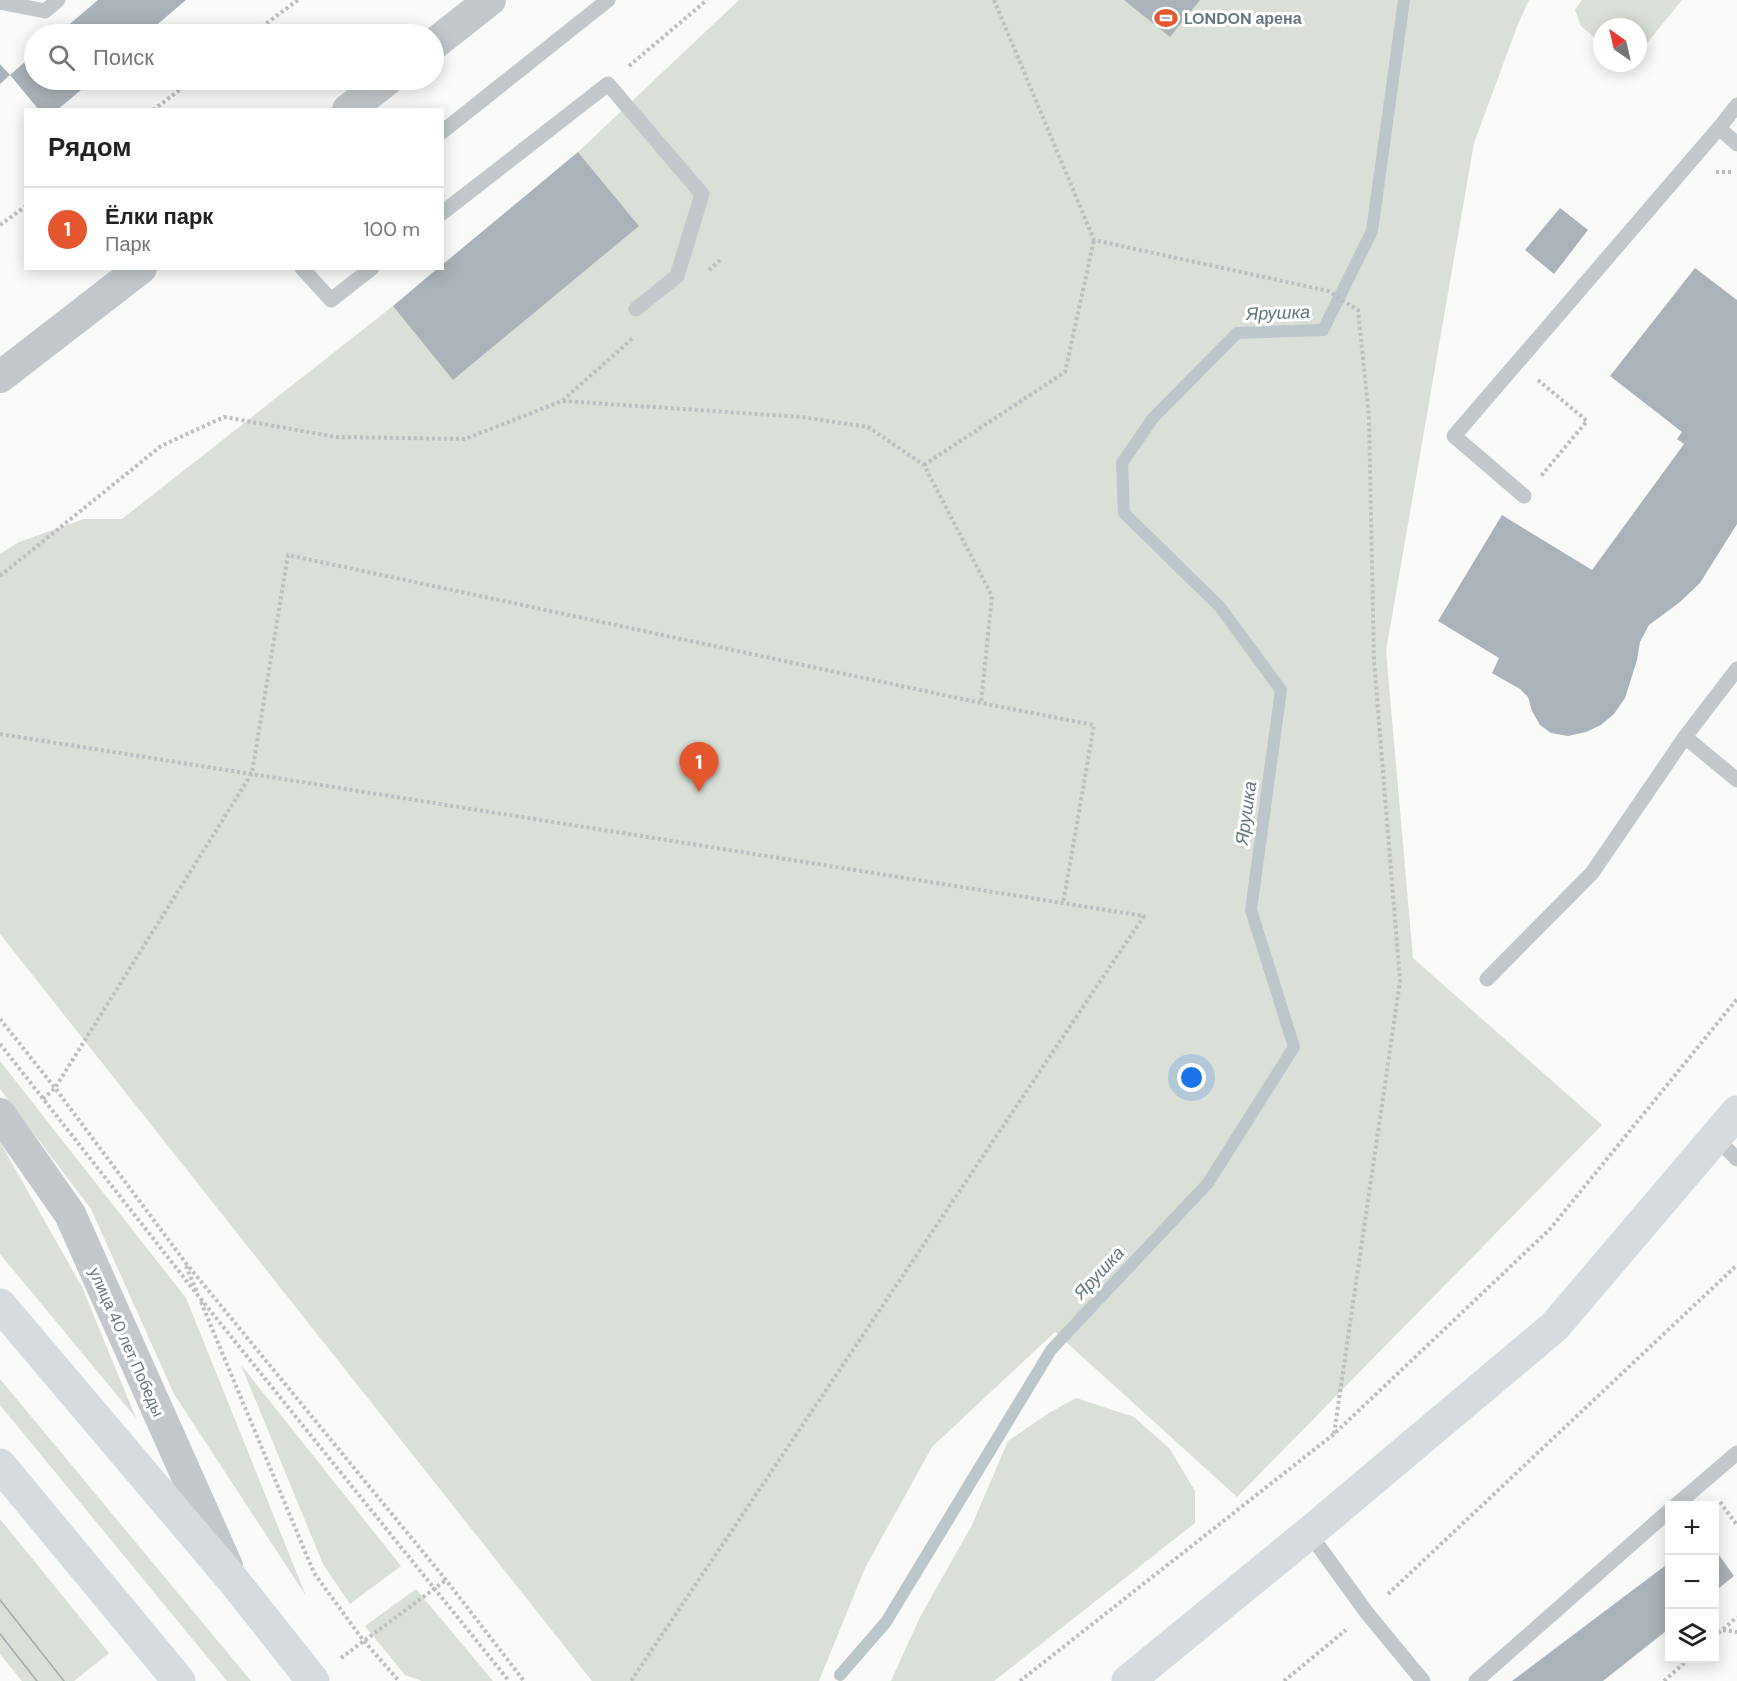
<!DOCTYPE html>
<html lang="ru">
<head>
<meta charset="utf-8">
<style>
	:root { --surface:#fff; --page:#f6f6f6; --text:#222; --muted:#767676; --line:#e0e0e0; --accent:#e4572e }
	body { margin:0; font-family:"DM Sans",sans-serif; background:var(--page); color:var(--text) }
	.controls { position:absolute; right:18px; bottom:18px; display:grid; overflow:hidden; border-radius:0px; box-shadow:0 3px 15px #0003 }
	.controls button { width:54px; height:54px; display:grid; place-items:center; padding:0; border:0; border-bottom:2px solid var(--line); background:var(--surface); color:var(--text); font:30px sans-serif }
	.compass { position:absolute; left:1593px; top:18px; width:54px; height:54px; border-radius:50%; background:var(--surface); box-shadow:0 3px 15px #0003; rotate:326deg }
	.you { position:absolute; left:1192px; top:1078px; width:21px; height:21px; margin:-15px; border:4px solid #fff; border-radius:50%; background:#1a73e8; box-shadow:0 0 0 9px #1a73e833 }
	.badge { display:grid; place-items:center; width:39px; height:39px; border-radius:50%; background:var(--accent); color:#fff; font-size:20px; font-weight:700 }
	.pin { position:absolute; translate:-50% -50px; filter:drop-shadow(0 2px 3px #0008) }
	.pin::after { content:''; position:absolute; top:32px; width:21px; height:18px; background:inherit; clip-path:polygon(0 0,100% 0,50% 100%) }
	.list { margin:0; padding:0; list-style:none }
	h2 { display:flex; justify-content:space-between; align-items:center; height:78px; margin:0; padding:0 24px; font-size:26px }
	h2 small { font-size:20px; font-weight:400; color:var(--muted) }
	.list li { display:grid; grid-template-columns:39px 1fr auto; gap:18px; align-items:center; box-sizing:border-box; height:84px; padding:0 24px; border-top:2px solid var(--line) }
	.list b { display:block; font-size:22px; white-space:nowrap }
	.list p { margin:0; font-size:20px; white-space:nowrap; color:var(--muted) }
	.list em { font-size:20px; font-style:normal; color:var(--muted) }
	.icon { flex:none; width:33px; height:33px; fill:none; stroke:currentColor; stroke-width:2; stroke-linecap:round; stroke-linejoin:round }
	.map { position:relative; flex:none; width:1737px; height:1681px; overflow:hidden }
	.search { position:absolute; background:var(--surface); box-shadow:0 3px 15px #0003; left:24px; top:24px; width:420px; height:66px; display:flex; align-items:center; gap:15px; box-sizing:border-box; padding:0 21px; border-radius:33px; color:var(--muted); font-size:22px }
	.panel { position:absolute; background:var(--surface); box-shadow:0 3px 15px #0003; left:24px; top:108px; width:420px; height:162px; border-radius:0px }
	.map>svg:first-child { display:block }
	.green { fill:#dadfd7 }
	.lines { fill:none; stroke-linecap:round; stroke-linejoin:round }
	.stream { stroke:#bbc7cb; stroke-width:12 }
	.building { fill:#aab3b9 }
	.path { stroke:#bbbfc2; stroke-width:4; stroke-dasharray:3 3; stroke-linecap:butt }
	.lane { stroke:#c3c8cc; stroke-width:15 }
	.street { stroke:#c3c8cc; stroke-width:32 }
	.secondary { stroke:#d6dbdf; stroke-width:33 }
	.primary { stroke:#d6dbdf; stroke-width:33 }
	.tram { stroke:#a2aab0; stroke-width:1.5 }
	.labels { text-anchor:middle; stroke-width:6; stroke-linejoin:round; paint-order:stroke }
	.poi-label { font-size:16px; font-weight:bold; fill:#657683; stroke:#fff; text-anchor:start }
	.street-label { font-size:16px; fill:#657683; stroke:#fff }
	.water-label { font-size:18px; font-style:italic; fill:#60757c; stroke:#fff }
</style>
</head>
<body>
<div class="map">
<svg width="1737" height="1681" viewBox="0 0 1737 1681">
	<rect width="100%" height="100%" fill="#fafaf8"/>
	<g class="green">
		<polygon points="739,0 1529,0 1518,24 1474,143 1386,651 1413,958 1602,1125 1237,1497 1055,1332 932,1447 865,1568 819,1681 592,1681 0,934 0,554 19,542 84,519 122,519 393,306 454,379 639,226 578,152"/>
		<polygon points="1582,0 1682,0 1638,54 1638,27 1602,27 1602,44 1581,26 1575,10"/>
		<polygon points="0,1061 186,1298 306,1596 174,1394 91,1209 0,1089"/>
		<polygon points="0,1142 82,1287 136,1418 0,1254"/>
		<polygon points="241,1365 401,1566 350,1604 323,1564"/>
		<polygon points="0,1379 251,1681 227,1681 0,1405"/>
		<polygon points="1076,1398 1134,1417 1170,1449 1195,1491 1195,1523 994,1681 891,1681 920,1617 972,1525 1008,1441 1049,1413"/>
		<polygon points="0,1519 109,1653 74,1681 22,1681 0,1654"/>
		<polygon points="416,1589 493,1681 422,1681 405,1675 365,1626"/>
	</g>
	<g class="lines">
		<polyline class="stream" points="840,1675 886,1622 1051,1350 1208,1183 1294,1047 1251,910 1281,690 1220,607 1124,513 1122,463 1153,418 1237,333 1323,330 1372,231 1404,0"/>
	</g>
	<g class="building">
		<polygon points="98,0 186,0 146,34 58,34"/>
		<polygon points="1124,0 1200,0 1170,37"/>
		<polygon points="34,54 34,80 93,80 57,110 39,110 10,75"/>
		<polygon points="0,64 10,75 0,84"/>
		<polygon points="578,152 639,226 453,380 393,306 438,268 442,268 442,265"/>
		<polygon points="1560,208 1588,230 1554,274 1525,250"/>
		<polygon points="1695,268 1737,300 1737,524 1700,583 1680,602 1649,625 1640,642 1637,660 1625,698 1614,714 1601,725 1586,732 1568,736 1551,733 1540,725 1532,711 1528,697 1520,689 1492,673 1499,658 1438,621 1502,515 1592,570 1684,444 1677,439 1682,432 1610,376"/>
		<polygon points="1714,1548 1734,1576 1714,1592"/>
		<polygon points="1670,1562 1670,1628 1603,1681 1512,1681"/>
	</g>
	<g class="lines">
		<g class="path">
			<polyline points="994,0 1094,240 1328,291 1358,310 1369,417 1374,661 1400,981 1334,1434"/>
			<polyline points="252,34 298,0"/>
			<polyline points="629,66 707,0"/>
			<polyline points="153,110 193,80"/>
			<polyline points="1716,172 1733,172"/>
			<polyline points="0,225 26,206"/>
			<polyline points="709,270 720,260"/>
			<polyline points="1538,380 1587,421 1541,476"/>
			<polyline points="563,401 802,417 868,427 924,465 992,596 981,703"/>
			<polyline points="924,465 1065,372 1094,240"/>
			<polyline points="0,576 161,446 224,417 336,437 465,439 562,401 634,337"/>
			<polyline points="0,734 1144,916 631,1681"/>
			<polyline points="0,1019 55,1088 185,1262 446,1580 524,1681"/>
			<polyline points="0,1044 200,1298 509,1681"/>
			<polyline points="43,1099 55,1088 252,773 288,555 981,703 1094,725 1063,904"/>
			<polyline points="186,1266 197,1292"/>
			<polyline points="201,1302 314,1573 363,1640 399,1681"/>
			<polyline points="1720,1502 1737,1525"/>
			<polyline points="1388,1594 1737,1265"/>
			<polyline points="1723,1630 1737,1632"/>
			<polyline points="1714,1637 1737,1617"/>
			<polyline points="341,1658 446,1580"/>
			<polyline points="1020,1681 1334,1434 1550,1229 1737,999"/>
			<polyline points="1284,1681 1346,1630"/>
			<polyline points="1664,1681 1690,1658"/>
		</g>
		<g class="lane">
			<polyline points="0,2 45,11 58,0"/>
			<polyline points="1737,105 1719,128 1737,144"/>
			<polyline points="442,132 608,0"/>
			<polyline points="442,213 608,84 702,194 677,276 636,309"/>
			<polyline points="302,268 331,300 372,268"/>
			<polyline points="1524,496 1454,436 1719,128"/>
			<polyline points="1685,737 1737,669"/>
			<polyline points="1487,979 1592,873 1685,737 1737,780"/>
			<polyline points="1715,1137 1737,1159"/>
			<polyline points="1675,1506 1737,1453"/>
			<polyline points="1309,1533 1367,1613 1423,1681"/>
			<polyline points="1476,1681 1670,1510"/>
		</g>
		<g class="street">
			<polyline points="434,44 490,0"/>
			<polyline points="348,110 387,80"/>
			<polyline points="0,377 141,268"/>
			<polyline points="0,1114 70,1214 227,1566"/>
		</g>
		<polyline class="secondary" points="1128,1681 1309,1533 1555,1326 1737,1112"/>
		<g class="primary">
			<polyline points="0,1305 233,1580 313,1681"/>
			<polyline points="0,1465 179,1681"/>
		</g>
		<g class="tram">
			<polyline points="0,1600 64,1681"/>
			<polyline points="0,1634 37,1681"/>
		</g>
	</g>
	<defs>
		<g id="stadium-bare" transform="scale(1.8)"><path d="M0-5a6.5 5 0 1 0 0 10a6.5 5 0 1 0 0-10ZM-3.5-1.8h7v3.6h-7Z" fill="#e4572e" stroke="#fff" stroke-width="2.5" paint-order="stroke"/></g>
	</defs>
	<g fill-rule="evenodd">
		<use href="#stadium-bare" x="1166" y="18"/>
	</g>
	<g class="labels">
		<g class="poi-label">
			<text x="1184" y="24">LONDON арена</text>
		</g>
		<g class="street-label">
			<text transform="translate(127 1342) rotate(66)" y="6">улица 40 лет Победы</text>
		</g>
		<g class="water-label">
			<text transform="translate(1278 313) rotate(-2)" y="6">Ярушка</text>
			<text transform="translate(1246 813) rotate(-82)" y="6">Ярушка</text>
			<text transform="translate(1099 1273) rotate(-47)" y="6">Ярушка</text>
		</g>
	</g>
</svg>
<div class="controls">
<button>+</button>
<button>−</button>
<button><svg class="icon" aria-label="layers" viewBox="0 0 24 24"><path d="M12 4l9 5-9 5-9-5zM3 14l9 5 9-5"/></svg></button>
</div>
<svg class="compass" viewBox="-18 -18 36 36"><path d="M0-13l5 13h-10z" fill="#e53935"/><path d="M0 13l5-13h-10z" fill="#767676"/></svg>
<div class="you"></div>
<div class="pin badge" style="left:699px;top:792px">1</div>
<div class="search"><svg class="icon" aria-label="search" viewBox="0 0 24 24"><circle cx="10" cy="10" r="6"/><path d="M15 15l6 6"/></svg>Поиск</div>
<section class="panel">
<h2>Рядом<small></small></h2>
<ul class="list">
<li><span class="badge">1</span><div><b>Ёлки парк</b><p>Парк</p></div><em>100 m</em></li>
</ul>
</section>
</div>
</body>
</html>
